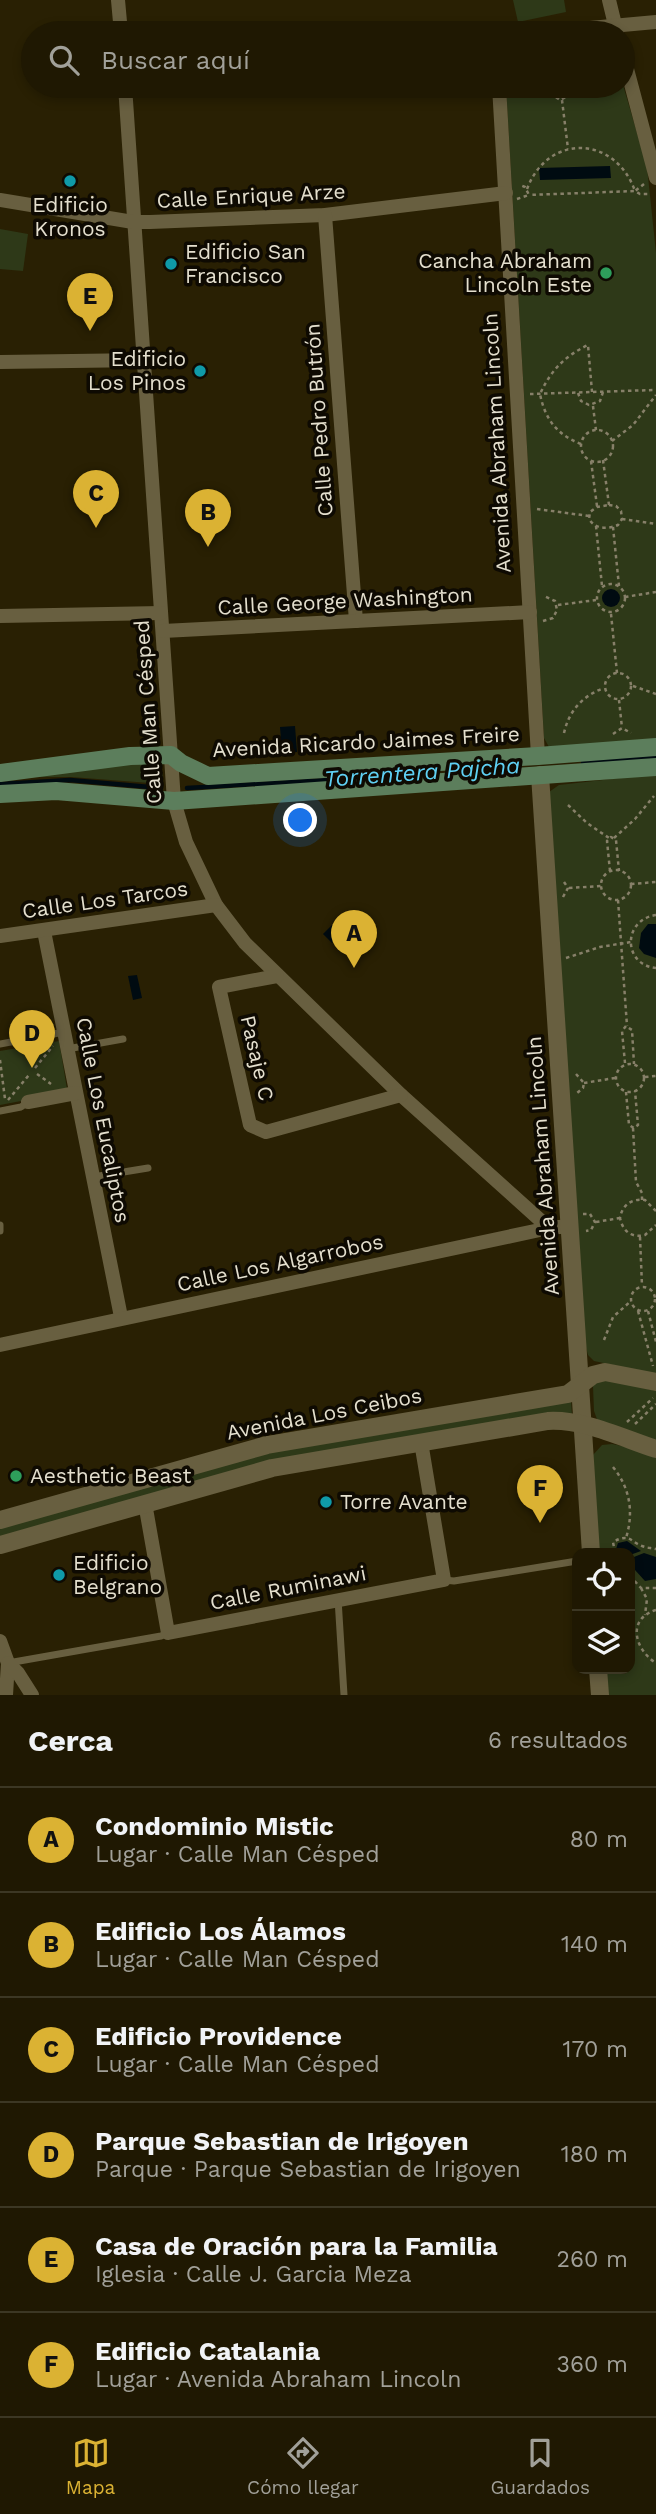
<!DOCTYPE html>
<html lang="es">
<head>
<meta charset="utf-8">
<style>
	:root { --surface:#1f1802; --page:#2c2511; --text:#f1f3f6; --muted:#a1a099; --line:#3c3724; --accent:#dbb233 }
	body { margin:0; font-family:"Work Sans",sans-serif; background:var(--page); color:var(--text) }
	.controls { position:absolute; right:21px; bottom:21px; display:grid; overflow:hidden; border-radius:14px; box-shadow:0 4px 10px #0003 }
	.controls button { width:63px; height:63px; display:grid; place-items:center; padding:0; border:0; border-bottom:2px solid var(--line); background:var(--surface); color:var(--text); font:35px sans-serif }
	.you { position:absolute; left:301px; top:821px; width:24px; height:24px; margin:-18px; border:5px solid #fff; border-radius:50%; background:#1a73e8; box-shadow:0 0 0 10px #1a73e833 }
	.badge { display:grid; place-items:center; width:46px; height:46px; border-radius:50%; background:var(--accent); color:#111; font-size:23px; font-weight:700 }
	.pin { position:absolute; translate:-50% -58px; filter:drop-shadow(0 2px 4px #0008) }
	.pin::after { content:''; position:absolute; top:37px; width:24px; height:21px; background:inherit; clip-path:polygon(0 0,100% 0,50% 100%) }
	.list { margin:0; padding:0; list-style:none }
	h2 { display:flex; justify-content:space-between; align-items:center; height:91px; margin:0; padding:0 28px; font-size:30px }
	h2 small { font-size:23px; font-weight:400; color:var(--muted) }
	.list li { display:grid; grid-template-columns:46px 1fr auto; gap:21px; align-items:center; box-sizing:border-box; height:105px; padding:0 28px; border-top:2px solid var(--line) }
	.list b { display:block; font-size:26px; white-space:nowrap }
	.list p { margin:0; font-size:23px; white-space:nowrap; color:var(--muted) }
	.list em { font-size:23px; font-style:normal; color:var(--muted) }
	.icon { flex:none; width:38px; height:38px; fill:none; stroke:currentColor; stroke-width:2; stroke-linecap:round; stroke-linejoin:round }
	.map { position:relative; flex:none; width:656px; height:1695px; overflow:hidden }
	.search { position:absolute; background:var(--surface); box-shadow:0 4px 10px #0003; left:21px; right:21px; top:21px; height:77px; display:flex; align-items:center; gap:18px; box-sizing:border-box; padding:0 24px; border-radius:38px; color:var(--muted); font-size:26px }
	.sheet { height:721px; background:var(--surface) }
	nav { display:flex; justify-content:space-around; align-items:center; box-sizing:border-box; height:98px; border-top:2px solid var(--line); background:var(--surface); font-size:19px; color:var(--muted) }
	nav a { display:grid; justify-items:center; gap:4px }
	nav .on { color:var(--accent) }
	.map>svg:first-child { display:block }
	.green { fill:#2e3918 }
	.water { fill:#000b11 }
	.lines { fill:none; stroke-linecap:round; stroke-linejoin:round }
	.stream { stroke:#000b11; stroke-width:4.5 }
	.path { stroke:#878069; stroke-width:2.5; stroke-dasharray:3.5 3.5; stroke-linecap:butt }
	.service { stroke:#685f40; stroke-width:7 }
	.minor { stroke:#685f40; stroke-width:14 }
	.tertiary { stroke:#685f40; stroke-width:18 }
	.secondary { stroke:#5c7e5c; stroke-width:18 }
	.culture-dot { fill:#0f9aa8; stroke:#0e0a02; stroke-width:2.5 }
	.leisure-dot { fill:#2e9e5b; stroke:#0e0a02; stroke-width:2.5 }
	.labels { text-anchor:middle; stroke-width:7; stroke-linejoin:round; paint-order:stroke }
	.street-label { font-size:21px; fill:#e4dfce; stroke:#0e0a02 }
	.poi-label { font-size:21px; fill:#e4dfce; stroke:#0e0a02; text-anchor:start }
	.water-label { font-size:23px; font-style:italic; fill:#5fd0f3; stroke:#0e0a02 }
</style>
</head>
<body>
<div class="map">
<svg width="656" height="1695" viewBox="0 0 656 1695">
	<rect width="100%" height="100%" fill="#292003"/>
	<g class="green">
		<polygon points="513,0 564,0 566,12 518,22"/>
		<polygon points="623,85 647,167 656,253 656,739 549,747 544,738 506,86"/>
		<polygon points="0,229 28,234 23,271 0,269"/>
		<path d="M148 762C161 767 164 770 163 784L71 777H29Z"/>
		<polygon points="656,774 656,1374 594,1361 588,1355 584,1340 549,792 559,785"/>
		<polygon points="59,1041 67,1089 63,1093 0,1105 0,1051"/>
		<polygon points="605,1379 656,1391 656,1440 598,1422 594,1411 593,1386 595,1383"/>
		<polygon points="571,1400 572,1415 552,1414 0,1537 0,1527 265,1452"/>
		<polygon points="612,1444 627,1447 656,1457 656,1695 607,1695 605,1669 630,1669 630,1553 598,1553 593,1455 602,1445"/>
	</g>
	<g class="water">
		<polygon points="610,166 611,178 540,180 539,168"/>
		<circle cx="611" cy="598" r="9"/>
		<polygon points="295,726 297,752 282,753 280,727"/>
		<polygon points="341,916 349,924 332,943 323,934"/>
		<polygon points="648,924 656,924 656,958 644,954 639,948 641,933"/>
		<polygon points="137,975 142,998 133,1000 128,976"/>
		<polygon points="627,1541 641,1551 630,1555 616,1549 618,1543"/>
		<polygon points="644,1553 656,1557 656,1579 645,1581 635,1570 634,1557"/>
	</g>
	<g class="lines">
		<g class="stream">
			<polyline points="583,763 656,757"/>
			<polyline points="0,784 70,780 161,788"/>
			<polyline points="187,788 431,774"/>
		</g>
		<g class="path">
			<polyline points="535,86 550,90"/>
			<polyline points="551,86 551,94 560,100 570,95 571,86"/>
			<polyline points="562,100 568,149"/>
			<polyline points="644,184 635,191 640,194 648,194"/>
			<path d="M527 189C548 133 615 135 635 191L529 195"/>
			<polyline points="517,199 529,195 525,187 520,185"/>
			<polyline points="578,393 581,401 589,405 600,401 603,392"/>
			<polyline points="530,394 654,390"/>
			<polyline points="593,406 596,430"/>
			<circle cx="597" cy="446" r="16"/>
			<polyline points="612,441 633,425 656,395"/>
			<path d="M581 444C557 435 545 419 540 394 551 370 565 356 588 345L592 392"/>
			<polyline points="603,460 609,505"/>
			<polyline points="591,461 597,506"/>
			<path d="M609 505 616 506 621 511 622 519 618 525C608 529 596 530 589 519L590 512 597 507Z"/>
			<polyline points="537,509 589,516"/>
			<polyline points="622,519 656,524"/>
			<polyline points="596,526 602,586"/>
			<polyline points="613,527 619,586"/>
			<circle cx="611" cy="598" r="14"/>
			<polyline points="625,597 656,592"/>
			<polyline points="558,605 596,600"/>
			<polyline points="611,614 617,673"/>
			<polyline points="543,621 553,618 557,610 555,601 544,596"/>
			<circle cx="618" cy="686" r="13"/>
			<polyline points="633,686 656,694"/>
			<polyline points="619,700 622,728"/>
			<path d="M564 733C569 711 582 696 604 688"/>
			<polyline points="613,734 622,728 631,733"/>
			<polyline points="568,805 587,823 609,838"/>
			<polyline points="614,838 635,819 654,796"/>
			<circle cx="616" cy="885" r="15"/>
			<polyline points="610,871 607,841 611,837 616,840 619,871"/>
			<polyline points="631,884 656,882"/>
			<polyline points="569,888 601,886"/>
			<polyline points="563,897 568,888 564,882"/>
			<polyline points="618,900 627,1026"/>
			<path d="M656 915C622 920 623 965 656 968"/>
			<polyline points="566,958 600,947 631,942"/>
			<polyline points="0,1060 5,1099"/>
			<polyline points="625,1063 622,1031 626,1026 632,1030 634,1064"/>
			<circle cx="630" cy="1078" r="14"/>
			<polyline points="35,1068 53,1046"/>
			<polyline points="37,1074 51,1084"/>
			<polyline points="576,1074 584,1083 583,1088 577,1093"/>
			<polyline points="645,1077 656,1076"/>
			<polyline points="584,1083 615,1078"/>
			<polyline points="626,1092 629,1125 634,1128 638,1125 635,1091"/>
			<polyline points="8,1100 29,1075"/>
			<polyline points="633,1128 636,1182 642,1193 642,1200"/>
			<path d="M656 1211 645 1200C632 1198 622 1205 620 1218 623 1232 632 1238 645 1235L656 1225"/>
			<polyline points="583,1214 590,1214 595,1222 591,1230 586,1231"/>
			<polyline points="596,1222 620,1218"/>
			<polyline points="640,1237 642,1286"/>
			<circle cx="643" cy="1299" r="12"/>
			<polyline points="638,1311 653,1366"/>
			<polyline points="648,1311 656,1342"/>
			<polyline points="604,1340 613,1317 631,1301"/>
			<polyline points="627,1422 653,1398"/>
			<polyline points="635,1424 656,1404"/>
			<path d="M613 1467C630 1488 634 1512 626 1538"/>
			<path d="M615 1553 613 1542C631 1532 630 1543 645 1547 648 1548 652 1548 656 1549"/>
			<polyline points="630,1576 641,1588 656,1588"/>
			<polyline points="641,1588 647,1599 645,1615"/>
			<path d="M656 1610C626 1619 635 1650 656 1663"/>
		</g>
		<g class="service">
			<polyline points="0,1044 64,1032"/>
			<polyline points="67,1049 123,1039"/>
			<polyline points="0,1111 21,1107 28,1102"/>
			<polyline points="93,1177 148,1168"/>
			<polyline points="0,1225 0,1231"/>
			<polyline points="444,1580 454,1581 577,1561"/>
			<polyline points="338,1599 344,1695"/>
			<polyline points="8,1663 161,1636 168,1633"/>
		</g>
		<g class="minor">
			<polyline points="118,0 121,33"/>
			<polyline points="609,0 617,33"/>
			<polyline points="535,33 656,22"/>
			<polyline points="623,54 656,178"/>
			<polyline points="125,86 174,801 186,842 216,905 245,943 401,1095 549,1228"/>
			<polyline points="499,86 538,756"/>
			<polyline points="0,200 133,222 150,222 325,215 506,193"/>
			<polyline points="325,215 356,621"/>
			<polyline points="0,362 144,360"/>
			<polyline points="0,616 161,613"/>
			<polyline points="163,631 530,612"/>
			<polyline points="44,931 121,1317"/>
			<polyline points="0,936 216,905"/>
			<polyline points="277,976 219,987 250,1125 266,1132 401,1095"/>
			<polyline points="28,1102 76,1093"/>
			<polyline points="0,1345 549,1228 570,1226"/>
			<polyline points="145,1503 168,1633 444,1580 421,1442"/>
			<polyline points="0,1641 8,1663 6,1695"/>
			<polyline points="8,1663 18,1673 32,1695"/>
		</g>
		<g class="tertiary">
			<polyline points="540,775 591,1553"/>
			<polyline points="0,1520 267,1445 568,1394 593,1375 605,1372 656,1382"/>
			<path d="M0 1545 272 1468 548 1421C584 1419 622 1438 656 1449"/>
			<polyline points="598,1669 600,1695"/>
		</g>
		<g class="secondary">
			<polyline points="0,773 130,756 171,755 181,763 208,776 538,756 656,747"/>
			<polyline points="0,794 56,791 174,801 656,767"/>
		</g>
	</g>
	<g class="culture-dot">
		<circle cx="70" cy="181" r="7"/>
		<circle cx="171" cy="264" r="7"/>
		<circle cx="200" cy="371" r="7"/>
		<circle cx="326" cy="1502" r="7"/>
		<circle cx="59" cy="1575" r="7"/>
	</g>
	<g class="leisure-dot">
		<circle cx="606" cy="273" r="7"/>
		<circle cx="16" cy="1476" r="7"/>
	</g>
	<g class="labels">
		<g class="street-label">
			<text transform="translate(251 196) rotate(-3)" y="7">Calle Enrique Arze</text>
			<text transform="translate(319 420) rotate(-94)" y="7">Calle Pedro Butrón</text>
			<text transform="translate(497 443) rotate(-93)" y="7">Avenida Abraham Lincoln</text>
			<text transform="translate(345 601) rotate(-3)" y="7">Calle George Washington</text>
			<text transform="translate(148 712) rotate(-94)" y="7">Calle Man Césped</text>
			<text transform="translate(366 742) rotate(-3)" y="7">Avenida Ricardo Jaimes Freire</text>
			<text transform="translate(105 900) rotate(-8)" y="7">Calle Los Tarcos</text>
			<text transform="translate(257 1058) rotate(77)" y="7">Pasaje C</text>
			<text transform="translate(103 1120) rotate(79)" y="7">Calle Los Eucaliptos</text>
			<text transform="translate(543 1166) rotate(-94)" y="7">Avenida Abraham Lincoln</text>
			<text transform="translate(280 1263) rotate(-12)" y="7">Calle Los Algarrobos</text>
			<text transform="translate(324 1414) rotate(-11)" y="7">Avenida Los Ceibos</text>
			<text transform="translate(288 1588) rotate(-11)" y="7">Calle Ruminawi</text>
		</g>
		<g class="poi-label">
			<text x="70" y="212" text-anchor="middle">Edificio<tspan x="70" dy="24">Kronos</tspan></text>
			<text x="185" y="259">Edificio San<tspan x="185" dy="24">Francisco</tspan></text>
			<text x="592" y="268" text-anchor="end">Cancha Abraham<tspan x="592" dy="24">Lincoln Este</tspan></text>
			<text x="186" y="366" text-anchor="end">Edificio<tspan x="186" dy="24">Los Pinos</tspan></text>
			<text x="30" y="1483">Aesthetic Beast</text>
			<text x="340" y="1509">Torre Avante</text>
			<text x="73" y="1570">Edificio<tspan x="73" dy="24">Belgrano</tspan></text>
		</g>
		<g class="water-label">
			<text transform="translate(422 772) rotate(-4)" y="8">Torrentera Pajcha</text>
		</g>
	</g>
</svg>
<div class="controls">
<button><svg class="icon" aria-label="locate" viewBox="0 0 24 24"><circle cx="12" cy="12" r="6"/><path d="M12 2v4M12 18v4M2 12h4M18 12h4"/></svg></button>
<button><svg class="icon" aria-label="layers" viewBox="0 0 24 24"><path d="M12 4l9 5-9 5-9-5zM3 14l9 5 9-5"/></svg></button>
</div>
<div class="you"></div>
<div class="pin badge" style="left:354px;top:968px">A</div>
<div class="pin badge" style="left:208px;top:547px">B</div>
<div class="pin badge" style="left:96px;top:528px">C</div>
<div class="pin badge" style="left:32px;top:1068px">D</div>
<div class="pin badge" style="left:90px;top:331px">E</div>
<div class="pin badge" style="left:540px;top:1523px">F</div>
<div class="search"><svg class="icon" aria-label="search" viewBox="0 0 24 24"><circle cx="10" cy="10" r="6"/><path d="M15 15l6 6"/></svg>Buscar aquí</div>
</div>
<section class="sheet">
<h2>Cerca<small>6 resultados</small></h2>
<ul class="list">
<li><span class="badge">A</span><div><b>Condominio Mistic</b><p>Lugar · Calle Man Césped</p></div><em>80 m</em></li>
<li><span class="badge">B</span><div><b>Edificio Los Álamos</b><p>Lugar · Calle Man Césped</p></div><em>140 m</em></li>
<li><span class="badge">C</span><div><b>Edificio Providence</b><p>Lugar · Calle Man Césped</p></div><em>170 m</em></li>
<li><span class="badge">D</span><div><b>Parque Sebastian de Irigoyen</b><p>Parque · Parque Sebastian de Irigoyen</p></div><em>180 m</em></li>
<li><span class="badge">E</span><div><b>Casa de Oración para la Familia</b><p>Iglesia · Calle J. Garcia Meza</p></div><em>260 m</em></li>
<li><span class="badge">F</span><div><b>Edificio Catalania</b><p>Lugar · Avenida Abraham Lincoln</p></div><em>360 m</em></li>
</ul>
</section>
<nav>
<a class="on"><svg class="icon" aria-label="map" viewBox="0 0 24 24"><path d="M3 6l6-2 6 2 6-2v14l-6 2-6-2-6 2zM9 4v14M15 6v14"/></svg>Mapa</a>
<a><svg class="icon" aria-label="directions" viewBox="0 0 24 24"><path d="M12 3l9 9-9 9-9-9zM9 14v-3h6M13 9l2 2-2 2"/></svg>Cómo llegar</a>
<a><svg class="icon" aria-label="saved" viewBox="0 0 24 24"><path d="M7 4h10v16l-5-4-5 4z"/></svg>Guardados</a>
</nav>
</body>
</html>
